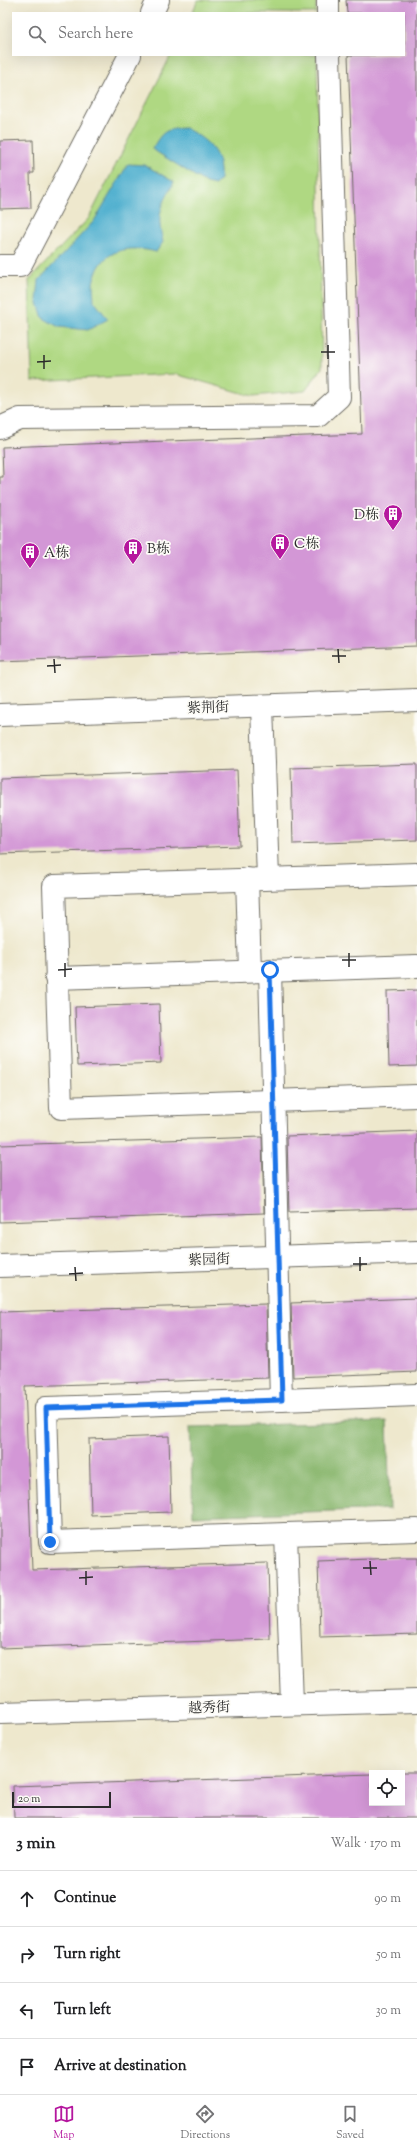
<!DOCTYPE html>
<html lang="en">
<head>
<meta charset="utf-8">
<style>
	:root { --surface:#fff; --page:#f6f6f6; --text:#202124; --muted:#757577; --line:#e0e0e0; --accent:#b5179e }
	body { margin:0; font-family:"Sorts Mill Goudy","Noto Serif SC",serif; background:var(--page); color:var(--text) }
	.controls { position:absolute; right:12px; bottom:12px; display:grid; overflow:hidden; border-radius:0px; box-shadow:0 4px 16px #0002 }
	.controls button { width:36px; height:36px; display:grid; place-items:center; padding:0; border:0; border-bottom:1px solid var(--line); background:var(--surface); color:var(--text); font:20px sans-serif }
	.scale { position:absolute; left:12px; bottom:10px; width:99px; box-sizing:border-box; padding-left:4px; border:2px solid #2b2b2b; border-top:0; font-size:11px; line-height:14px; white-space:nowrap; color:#2b2b2b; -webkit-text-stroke:3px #fdfcf7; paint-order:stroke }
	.stop { position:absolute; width:12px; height:12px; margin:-9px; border:3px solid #1a73e8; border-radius:50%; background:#fff }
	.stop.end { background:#1a73e8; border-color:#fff; box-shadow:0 1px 4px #0008 }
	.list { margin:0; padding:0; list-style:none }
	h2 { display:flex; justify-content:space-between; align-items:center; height:52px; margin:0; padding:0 16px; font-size:17px }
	h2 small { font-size:13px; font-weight:400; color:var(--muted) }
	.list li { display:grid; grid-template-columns:26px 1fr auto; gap:12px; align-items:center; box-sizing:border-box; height:56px; padding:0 16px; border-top:1px solid var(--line) }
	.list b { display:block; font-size:15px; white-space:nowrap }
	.list em { font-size:13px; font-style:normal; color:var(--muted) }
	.icon { flex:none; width:22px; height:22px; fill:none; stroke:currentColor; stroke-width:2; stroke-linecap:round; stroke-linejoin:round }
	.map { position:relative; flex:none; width:417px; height:1818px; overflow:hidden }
	.search { position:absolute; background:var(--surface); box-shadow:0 4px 16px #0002; left:12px; right:12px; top:12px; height:44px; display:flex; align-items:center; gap:10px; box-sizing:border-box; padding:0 14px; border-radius:0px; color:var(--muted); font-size:15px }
	.sheet { height:276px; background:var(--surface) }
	nav { display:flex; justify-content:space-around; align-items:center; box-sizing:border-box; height:56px; border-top:1px solid var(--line); background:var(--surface); font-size:11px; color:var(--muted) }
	nav a { display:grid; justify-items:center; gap:2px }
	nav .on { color:var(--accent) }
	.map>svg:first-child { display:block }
	.green { fill:#afd882; stroke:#6d8256 }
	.forest { fill:#8bb870; stroke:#5b724e }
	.water { fill:#51b0cf; stroke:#3e6e7d }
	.building { fill:#d397d6 }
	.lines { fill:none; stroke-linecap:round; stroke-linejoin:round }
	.minor-casing { stroke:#6f6d64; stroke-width:24 }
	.minor { stroke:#fff; stroke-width:22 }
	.route { stroke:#1a73e8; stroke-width:5 }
	.ticks { fill:none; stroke:#2b2b2b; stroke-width:1.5 }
	.labels { text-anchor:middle; stroke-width:3.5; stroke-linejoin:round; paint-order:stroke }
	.poi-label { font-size:14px; fill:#2b2b2b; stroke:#fdfcf7; text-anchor:start }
	.street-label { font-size:14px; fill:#2b2b2b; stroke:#fdfcf7 }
</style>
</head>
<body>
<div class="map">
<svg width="417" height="1818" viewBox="0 0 417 1818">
	<rect width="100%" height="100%" fill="#fdfcf7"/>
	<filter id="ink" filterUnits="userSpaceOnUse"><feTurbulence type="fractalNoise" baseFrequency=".025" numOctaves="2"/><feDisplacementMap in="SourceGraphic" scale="8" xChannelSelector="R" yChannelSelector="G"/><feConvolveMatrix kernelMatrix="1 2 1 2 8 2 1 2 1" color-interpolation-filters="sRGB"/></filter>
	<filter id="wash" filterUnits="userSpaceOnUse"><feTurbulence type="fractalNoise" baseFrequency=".012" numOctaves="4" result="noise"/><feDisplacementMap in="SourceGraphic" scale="16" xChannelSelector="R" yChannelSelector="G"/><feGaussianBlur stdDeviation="0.9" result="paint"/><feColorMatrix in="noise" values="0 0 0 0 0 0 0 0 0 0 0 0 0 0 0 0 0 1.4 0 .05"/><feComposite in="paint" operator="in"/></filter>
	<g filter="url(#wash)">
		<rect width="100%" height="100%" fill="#eee8cd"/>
		<g class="green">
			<polygon points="198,0 316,0 316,13 192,13"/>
			<polygon points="171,55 317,55 322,368 305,391 253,396 175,374 32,381 29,280 89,218"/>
		</g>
		<polygon class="forest" points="387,1421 390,1509 193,1516 190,1427"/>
		<g class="water">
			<path d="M185 128C208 140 222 152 220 179L215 185 206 183 152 149C162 132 164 129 185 128Z"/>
			<path d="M128 164 145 165 174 182C161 208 156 213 163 242L156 252C129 245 103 248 94 279 92 285 94 294 94 301L108 319 88 330 59 327 43 318 37 300 39 280 94 221Z"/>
		</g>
		<g id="blocks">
			<g class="building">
				<polygon points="346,0 417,0 417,646 0,661 0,477 3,477 2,447 362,434 348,55 404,55 404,13 347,13"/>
				<polygon points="33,140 34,173 30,173 31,208 0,209 0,141"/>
				<polygon points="417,764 417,840 293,844 291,768"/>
				<polygon points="237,770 240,846 0,854 0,778"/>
				<polygon points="417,990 417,1066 389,1067 387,991"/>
				<polygon points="159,1004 161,1063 77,1066 75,1007"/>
				<polygon points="417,1131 417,1208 289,1212 287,1136"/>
				<polygon points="262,1137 264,1213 0,1222 0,1145"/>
				<polygon points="417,1298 417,1372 293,1377 291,1303"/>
				<polygon points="266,1304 268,1378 25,1386 32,1570 268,1563 270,1639 0,1648 0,1312"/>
				<polygon points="169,1436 171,1512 91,1515 89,1439"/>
				<polygon points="398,1558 417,1558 417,1634 320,1637 318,1561"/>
				<polygon points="402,1773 417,1773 417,1818 14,1818 13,1786 372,1774 372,1803 402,1803"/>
			</g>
		</g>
	</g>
	<g filter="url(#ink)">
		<use href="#blocks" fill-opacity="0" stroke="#6f6d64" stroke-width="1"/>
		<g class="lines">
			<g class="minor-casing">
				<g id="minor">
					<polyline points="328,0 328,13"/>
					<polyline points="152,13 158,0"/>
					<polyline points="0,266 20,266 130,55"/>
					<polyline points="0,428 20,419 318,416 339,397 329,55"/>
					<polyline points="262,706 268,878"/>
					<polyline points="0,715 417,700"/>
					<polyline points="417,874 54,886 61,1108 417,1096"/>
					<polyline points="247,879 250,971"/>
					<polyline points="270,970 281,1400 46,1408 50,1542 286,1534"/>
					<polyline points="56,978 417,966"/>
					<polyline points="0,1266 417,1252"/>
					<polyline points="281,1400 417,1395"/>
					<polyline points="292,1704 286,1534 417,1530"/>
					<polyline points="0,1713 417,1701"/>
				</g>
			</g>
			<use href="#minor" class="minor"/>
		</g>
	</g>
	<g class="lines" filter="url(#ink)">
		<polyline class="route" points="50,1542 46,1408 282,1400 270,970"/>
	</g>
	<path class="ticks" d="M328 345V359M321 352H335M44 355V369M37 362 51 361M338 649 339 663M332 656H346M54 659 55 673M47 666 61 665M349 953V967M342 960H356M65 963V977M58 970 72 969M360 1257V1271M353 1264H367M75 1267 76 1281M69 1274 83 1273M370 1561 371 1575M363 1568H377M86 1571V1585M79 1578 93 1577"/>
	<defs>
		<g id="building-pin" transform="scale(1)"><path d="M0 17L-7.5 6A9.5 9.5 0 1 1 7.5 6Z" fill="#b5179e" stroke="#fdfcf7"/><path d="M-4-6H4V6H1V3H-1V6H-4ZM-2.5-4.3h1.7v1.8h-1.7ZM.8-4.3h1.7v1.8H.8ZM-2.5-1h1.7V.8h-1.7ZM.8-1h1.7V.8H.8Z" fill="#fff"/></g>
	</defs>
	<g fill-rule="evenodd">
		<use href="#building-pin" x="393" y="514"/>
		<use href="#building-pin" x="280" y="543"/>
		<use href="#building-pin" x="133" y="548"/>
		<use href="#building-pin" x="30" y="552"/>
	</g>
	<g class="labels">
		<g class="poi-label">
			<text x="379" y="519" text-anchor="end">D栋</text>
			<text x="294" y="548">C栋</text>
			<text x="147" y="553">B栋</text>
			<text x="44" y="557">A栋</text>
		</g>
		<g class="street-label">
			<text transform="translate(208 707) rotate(-2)" y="5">紫荆街</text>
			<text transform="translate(209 1259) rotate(-2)" y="5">紫园街</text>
			<text transform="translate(209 1707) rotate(-2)" y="5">越秀街</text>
		</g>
	</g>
</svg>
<div class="controls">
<button><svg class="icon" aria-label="locate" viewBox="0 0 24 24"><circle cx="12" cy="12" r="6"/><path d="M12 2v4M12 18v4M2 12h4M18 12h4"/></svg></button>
</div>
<div class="scale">20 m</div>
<div class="stop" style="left:270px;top:970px"></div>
<div class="stop end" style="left:50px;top:1542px"></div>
<div class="search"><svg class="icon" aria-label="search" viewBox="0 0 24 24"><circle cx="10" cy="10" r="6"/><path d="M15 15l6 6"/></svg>Search here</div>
</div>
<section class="sheet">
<h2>3 min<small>Walk · 170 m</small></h2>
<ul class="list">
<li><svg class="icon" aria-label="ahead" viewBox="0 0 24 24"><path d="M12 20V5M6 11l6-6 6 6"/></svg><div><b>Continue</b></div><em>90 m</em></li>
<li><svg class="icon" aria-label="right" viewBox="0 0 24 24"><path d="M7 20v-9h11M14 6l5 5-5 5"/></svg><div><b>Turn right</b></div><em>50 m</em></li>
<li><svg class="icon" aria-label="left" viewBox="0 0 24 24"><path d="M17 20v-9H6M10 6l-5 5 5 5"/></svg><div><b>Turn left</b></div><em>30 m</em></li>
<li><svg class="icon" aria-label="arrive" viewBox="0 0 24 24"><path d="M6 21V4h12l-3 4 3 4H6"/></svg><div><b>Arrive at destination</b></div></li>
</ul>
</section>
<nav>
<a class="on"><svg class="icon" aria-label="map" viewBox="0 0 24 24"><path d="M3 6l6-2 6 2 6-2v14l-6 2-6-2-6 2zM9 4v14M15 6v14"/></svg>Map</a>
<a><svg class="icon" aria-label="directions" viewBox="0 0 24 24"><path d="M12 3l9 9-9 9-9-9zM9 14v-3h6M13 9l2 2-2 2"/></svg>Directions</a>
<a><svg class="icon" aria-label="saved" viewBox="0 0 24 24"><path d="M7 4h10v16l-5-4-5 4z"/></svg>Saved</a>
</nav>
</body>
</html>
